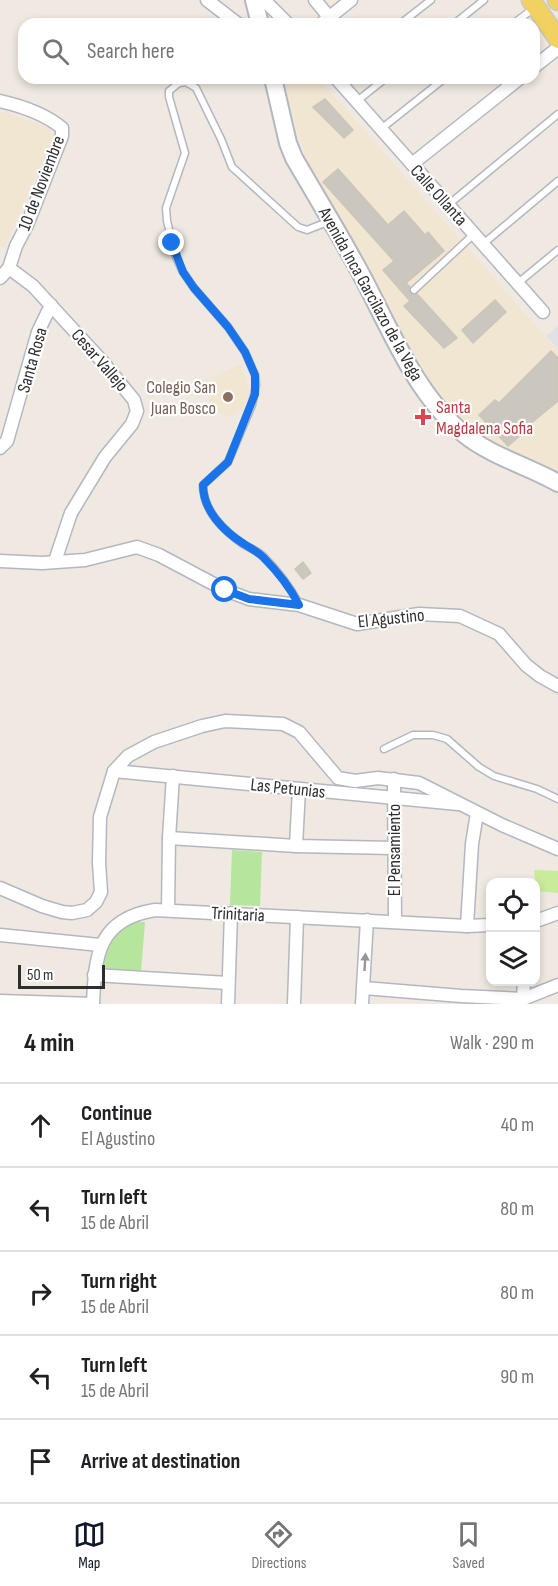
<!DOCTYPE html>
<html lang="en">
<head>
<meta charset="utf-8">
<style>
	:root { --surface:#fff; --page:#f2f2f2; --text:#202124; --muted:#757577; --line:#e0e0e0; --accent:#111827 }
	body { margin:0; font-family:"Sofia Sans Condensed",sans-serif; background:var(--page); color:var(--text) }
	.controls { position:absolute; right:18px; bottom:18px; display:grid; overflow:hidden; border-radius:12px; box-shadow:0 3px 9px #0003 }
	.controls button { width:54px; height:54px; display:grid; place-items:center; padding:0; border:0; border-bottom:2px solid var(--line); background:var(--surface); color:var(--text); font:30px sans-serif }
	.scale { position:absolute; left:18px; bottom:15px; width:87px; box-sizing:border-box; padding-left:6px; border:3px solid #2e2e2e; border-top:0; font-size:16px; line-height:21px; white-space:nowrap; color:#2e2e2e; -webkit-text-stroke:4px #fff; paint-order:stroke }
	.stop { position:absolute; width:18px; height:18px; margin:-14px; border:4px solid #1a73e8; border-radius:50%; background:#fff }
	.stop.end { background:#1a73e8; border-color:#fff; box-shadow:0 2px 6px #0008 }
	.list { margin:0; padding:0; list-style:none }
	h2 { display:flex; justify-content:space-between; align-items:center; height:78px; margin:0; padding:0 24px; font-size:26px }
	h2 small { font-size:20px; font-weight:400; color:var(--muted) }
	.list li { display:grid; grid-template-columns:39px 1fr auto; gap:18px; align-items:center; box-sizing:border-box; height:84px; padding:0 24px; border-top:2px solid var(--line) }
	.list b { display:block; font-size:22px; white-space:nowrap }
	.list p { margin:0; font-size:20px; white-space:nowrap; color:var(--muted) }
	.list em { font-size:20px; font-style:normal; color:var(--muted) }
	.icon { flex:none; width:33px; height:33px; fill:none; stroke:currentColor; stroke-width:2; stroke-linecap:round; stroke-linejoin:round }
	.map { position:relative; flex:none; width:558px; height:1004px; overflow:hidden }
	.search { position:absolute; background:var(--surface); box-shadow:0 3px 9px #0003; left:18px; right:18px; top:18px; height:66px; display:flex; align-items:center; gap:15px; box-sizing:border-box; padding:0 21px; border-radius:18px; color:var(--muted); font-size:22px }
	.sheet { height:498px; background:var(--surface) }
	nav { display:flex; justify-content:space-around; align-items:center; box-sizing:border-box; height:84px; border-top:2px solid var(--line); background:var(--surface); font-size:16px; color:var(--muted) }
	nav a { display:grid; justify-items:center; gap:3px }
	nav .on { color:var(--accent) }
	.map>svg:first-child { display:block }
	.industrial { fill:#e3e1e8 }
	.education { fill:#f0e6d1 }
	.green { fill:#b6e59e }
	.pitch { fill:#c9ec9a }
	.building { fill:#cbc7bf; stroke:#cbc5ba; stroke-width:1.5 }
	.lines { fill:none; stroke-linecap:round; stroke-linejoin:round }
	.lane-casing { stroke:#b4b7c1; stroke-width:9 }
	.street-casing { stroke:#b4b7c1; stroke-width:15 }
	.secondary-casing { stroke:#b4b7c1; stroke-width:20 }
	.primary-casing { stroke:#c9c9c9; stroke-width:21 }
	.lane { stroke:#fff; stroke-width:6 }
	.street { stroke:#fff; stroke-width:12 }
	.secondary { stroke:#fff; stroke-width:16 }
	.primary { stroke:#f2d163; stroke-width:18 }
	.oneway { fill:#969696 }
	.route { stroke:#1a73e8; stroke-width:8 }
	.education-dot { fill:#8d6e63; stroke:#fff; stroke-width:2 }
	.health-dot { fill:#e0444e; stroke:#fff; stroke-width:2 }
	.labels { text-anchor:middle; stroke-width:4.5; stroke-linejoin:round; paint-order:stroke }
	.street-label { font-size:18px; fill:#2e2e2e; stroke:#fff }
	.education-label { font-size:18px; fill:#785e54; stroke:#fff; text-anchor:end }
	.health-label { font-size:18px; fill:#be3a42; stroke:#fff; text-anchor:start }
</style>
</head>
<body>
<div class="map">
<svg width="558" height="1004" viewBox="0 0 558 1004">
	<rect width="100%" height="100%" fill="#efe9e1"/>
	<polygon class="industrial" points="558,325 558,349 546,336"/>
	<g class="education">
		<polygon points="281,78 318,78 558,351 558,473 482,438 450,412 392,329 313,181"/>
		<polygon points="0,111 47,127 54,135 4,248 0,246"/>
		<polygon points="241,364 248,388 250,406 228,417 210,406 205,380"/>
	</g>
	<g class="green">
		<polygon points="232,850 262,852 260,906 230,905"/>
		<polygon points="133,922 145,922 141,972 110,971 101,966 102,950 121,930"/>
	</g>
	<polygon class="pitch" points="534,870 558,871 558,893 536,891"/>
	<g class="building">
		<polygon points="325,99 353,130 344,138 313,107"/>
		<polygon points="338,169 388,225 404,211 425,235 428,232 444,251 406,283 410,287 410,293 417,294 457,338 444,348 404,306 410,301 383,270 394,261 323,182"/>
		<polygon points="495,300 506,312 473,343 462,330"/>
		<polygon points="551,351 558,358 558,401 524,429 525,431 508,446 479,415 495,400 499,403"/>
		<polygon points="303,562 311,573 303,579 295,569"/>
	</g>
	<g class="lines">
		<g class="lane-casing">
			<g id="lane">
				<polyline points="400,24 431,0"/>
				<polyline points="454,24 484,0"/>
				<polyline points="513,24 534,8"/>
				<polyline points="357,101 386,78"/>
				<polyline points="381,129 445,78"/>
				<polyline points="448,205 558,114"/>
				<polyline points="483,244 558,181"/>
				<polyline points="518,283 558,250"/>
				<polyline points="414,290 474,234"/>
				<path d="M299 604C290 587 277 570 263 556 257 551 250 548 243 544 223 530 203 510 203 485L228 462 252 405 256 385 255 375 245 352 228 327 194 288 183 272 176 257 167 221 166 208 185 153 169 97V91L179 83 186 82 196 88 221 139 232 167 298 227 307 230 330 221"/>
				<polyline points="384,749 413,735 433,735 447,739 479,767 494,776 537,789 558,799"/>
			</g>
		</g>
		<g class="street-casing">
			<g id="street">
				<polyline points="207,0 238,24"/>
				<polyline points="264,0 288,24"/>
				<polyline points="315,0 329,17"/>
				<polyline points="321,24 351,0"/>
				<polyline points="534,67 558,48"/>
				<polyline points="336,78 543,312"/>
				<path d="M0 101C22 106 44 113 62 128V136L27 225 16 246 9 268 0 278"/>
				<polyline points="412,164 520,78"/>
				<polyline points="9,268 33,286 102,361 134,400 137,411 132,424 105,457 71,513 55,561"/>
				<polyline points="0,448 7,441 38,332 51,305"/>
				<polyline points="0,561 42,563 85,560 137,547 159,555 225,590 249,599 299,605 357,624 419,614 460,616 499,634 526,665 540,676 558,686"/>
				<polyline points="114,771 458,804"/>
				<polyline points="394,779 395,921"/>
				<polyline points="169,838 296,846 393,848"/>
				<polyline points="296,846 299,789"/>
				<polyline points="0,888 42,906 62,912 72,913 87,910 96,902 101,892 99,863 100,817 114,771 128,756 154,742 202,726 225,721 283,724 299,732 338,778 355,781 378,778 419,783 502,825 558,849"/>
				<polyline points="168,910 169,838 173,776"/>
				<polyline points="536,921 558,913"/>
				<polyline points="467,926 472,844 477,813"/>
				<polyline points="0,935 100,945"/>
				<polyline points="94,975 228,983"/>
				<polyline points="364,988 461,996 523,999 558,985"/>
				<polyline points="523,999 524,981"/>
				<path d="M0 1001 93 1004C95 955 98 919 155 910L467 926 490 925"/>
				<polyline points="228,1004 231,913"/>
				<polyline points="294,1004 297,917"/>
				<polyline points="362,1004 367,920"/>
			</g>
		</g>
		<g class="secondary-casing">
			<g id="secondary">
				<polyline points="254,0 260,24"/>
				<path d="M273 78 288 143 294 158C316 196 340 235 361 274 390 328 415 394 464 434 491 456 528 466 558 483"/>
			</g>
		</g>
		<g class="primary-casing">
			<g id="primary">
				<polyline points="531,0 558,39"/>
				<polyline points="557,0 558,1"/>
			</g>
		</g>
		<use href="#lane" class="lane"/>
		<use href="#street" class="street"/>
		<use href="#secondary" class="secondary"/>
		<use href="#primary" class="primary"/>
	</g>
	<defs><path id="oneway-solid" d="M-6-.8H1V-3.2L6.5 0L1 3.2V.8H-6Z" transform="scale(1.5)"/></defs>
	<use class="oneway" href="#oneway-solid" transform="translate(365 962) rotate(-87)"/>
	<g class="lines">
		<path class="route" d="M172 243 183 272 194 288 228 327 245 352 255 375V394L228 462 203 485C203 510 223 531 244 544 250 548 257 551 263 557 277 571 290 587 299 605L249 599 225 590"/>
	</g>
	<circle class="education-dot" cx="228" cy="397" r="6"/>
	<path class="health-dot" d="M420 408h6v6h6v6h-6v6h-6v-6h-6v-6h6z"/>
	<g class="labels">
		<g class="street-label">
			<text transform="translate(41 183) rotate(-69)" y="6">10 de Noviembre</text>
			<text transform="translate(439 195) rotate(48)" y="6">Calle Ollanta</text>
			<text transform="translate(371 294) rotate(61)" y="6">Avenida Inca Garcilazo de la Vega</text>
			<text transform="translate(32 360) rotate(-74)" y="6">Santa Rosa</text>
			<text transform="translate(100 360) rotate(49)" y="6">Cesar Vallejo</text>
			<text transform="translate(391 618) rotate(-6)" y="6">El Agustino</text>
			<text transform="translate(288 788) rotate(6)" y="6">Las Petunias</text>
			<text transform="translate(394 850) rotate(-90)" y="6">El Pensamiento</text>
			<text transform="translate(238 914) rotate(3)" y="6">Trinitaria</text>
		</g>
		<g class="education-label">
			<text x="216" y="393">Colegio San<tspan x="216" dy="21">Juan Bosco</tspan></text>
		</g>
		<g class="health-label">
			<text x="436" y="413">Santa<tspan x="436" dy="21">Magdalena Sofia</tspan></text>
		</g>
	</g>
</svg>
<div class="controls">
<button><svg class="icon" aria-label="locate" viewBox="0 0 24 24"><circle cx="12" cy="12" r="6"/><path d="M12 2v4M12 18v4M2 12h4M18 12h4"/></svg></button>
<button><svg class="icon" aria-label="layers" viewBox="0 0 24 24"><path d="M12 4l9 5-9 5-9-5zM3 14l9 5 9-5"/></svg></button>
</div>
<div class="scale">50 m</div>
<div class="stop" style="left:225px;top:590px"></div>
<div class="stop end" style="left:172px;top:243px"></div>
<div class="search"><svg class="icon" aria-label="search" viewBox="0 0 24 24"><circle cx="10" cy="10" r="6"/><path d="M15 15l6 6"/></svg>Search here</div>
</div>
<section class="sheet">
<h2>4 min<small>Walk · 290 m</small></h2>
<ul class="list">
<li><svg class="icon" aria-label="ahead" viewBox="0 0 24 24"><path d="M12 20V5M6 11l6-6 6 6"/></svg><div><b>Continue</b><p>El Agustino</p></div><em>40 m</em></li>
<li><svg class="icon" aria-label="left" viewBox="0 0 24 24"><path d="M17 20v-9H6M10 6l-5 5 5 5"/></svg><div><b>Turn left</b><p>15 de Abril</p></div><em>80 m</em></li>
<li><svg class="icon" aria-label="right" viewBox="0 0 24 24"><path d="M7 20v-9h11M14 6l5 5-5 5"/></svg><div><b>Turn right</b><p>15 de Abril</p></div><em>80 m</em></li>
<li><svg class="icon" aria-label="left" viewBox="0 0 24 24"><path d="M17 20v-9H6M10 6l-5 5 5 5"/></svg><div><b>Turn left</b><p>15 de Abril</p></div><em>90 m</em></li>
<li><svg class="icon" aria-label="arrive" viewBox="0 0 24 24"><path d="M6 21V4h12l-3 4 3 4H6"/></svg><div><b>Arrive at destination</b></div></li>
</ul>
</section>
<nav>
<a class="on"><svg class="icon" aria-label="map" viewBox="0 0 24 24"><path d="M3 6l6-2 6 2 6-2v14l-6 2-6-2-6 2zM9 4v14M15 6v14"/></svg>Map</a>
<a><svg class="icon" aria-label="directions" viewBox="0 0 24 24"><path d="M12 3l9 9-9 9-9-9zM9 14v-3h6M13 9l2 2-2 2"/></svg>Directions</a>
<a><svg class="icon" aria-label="saved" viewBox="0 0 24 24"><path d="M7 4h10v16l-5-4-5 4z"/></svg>Saved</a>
</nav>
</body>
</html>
